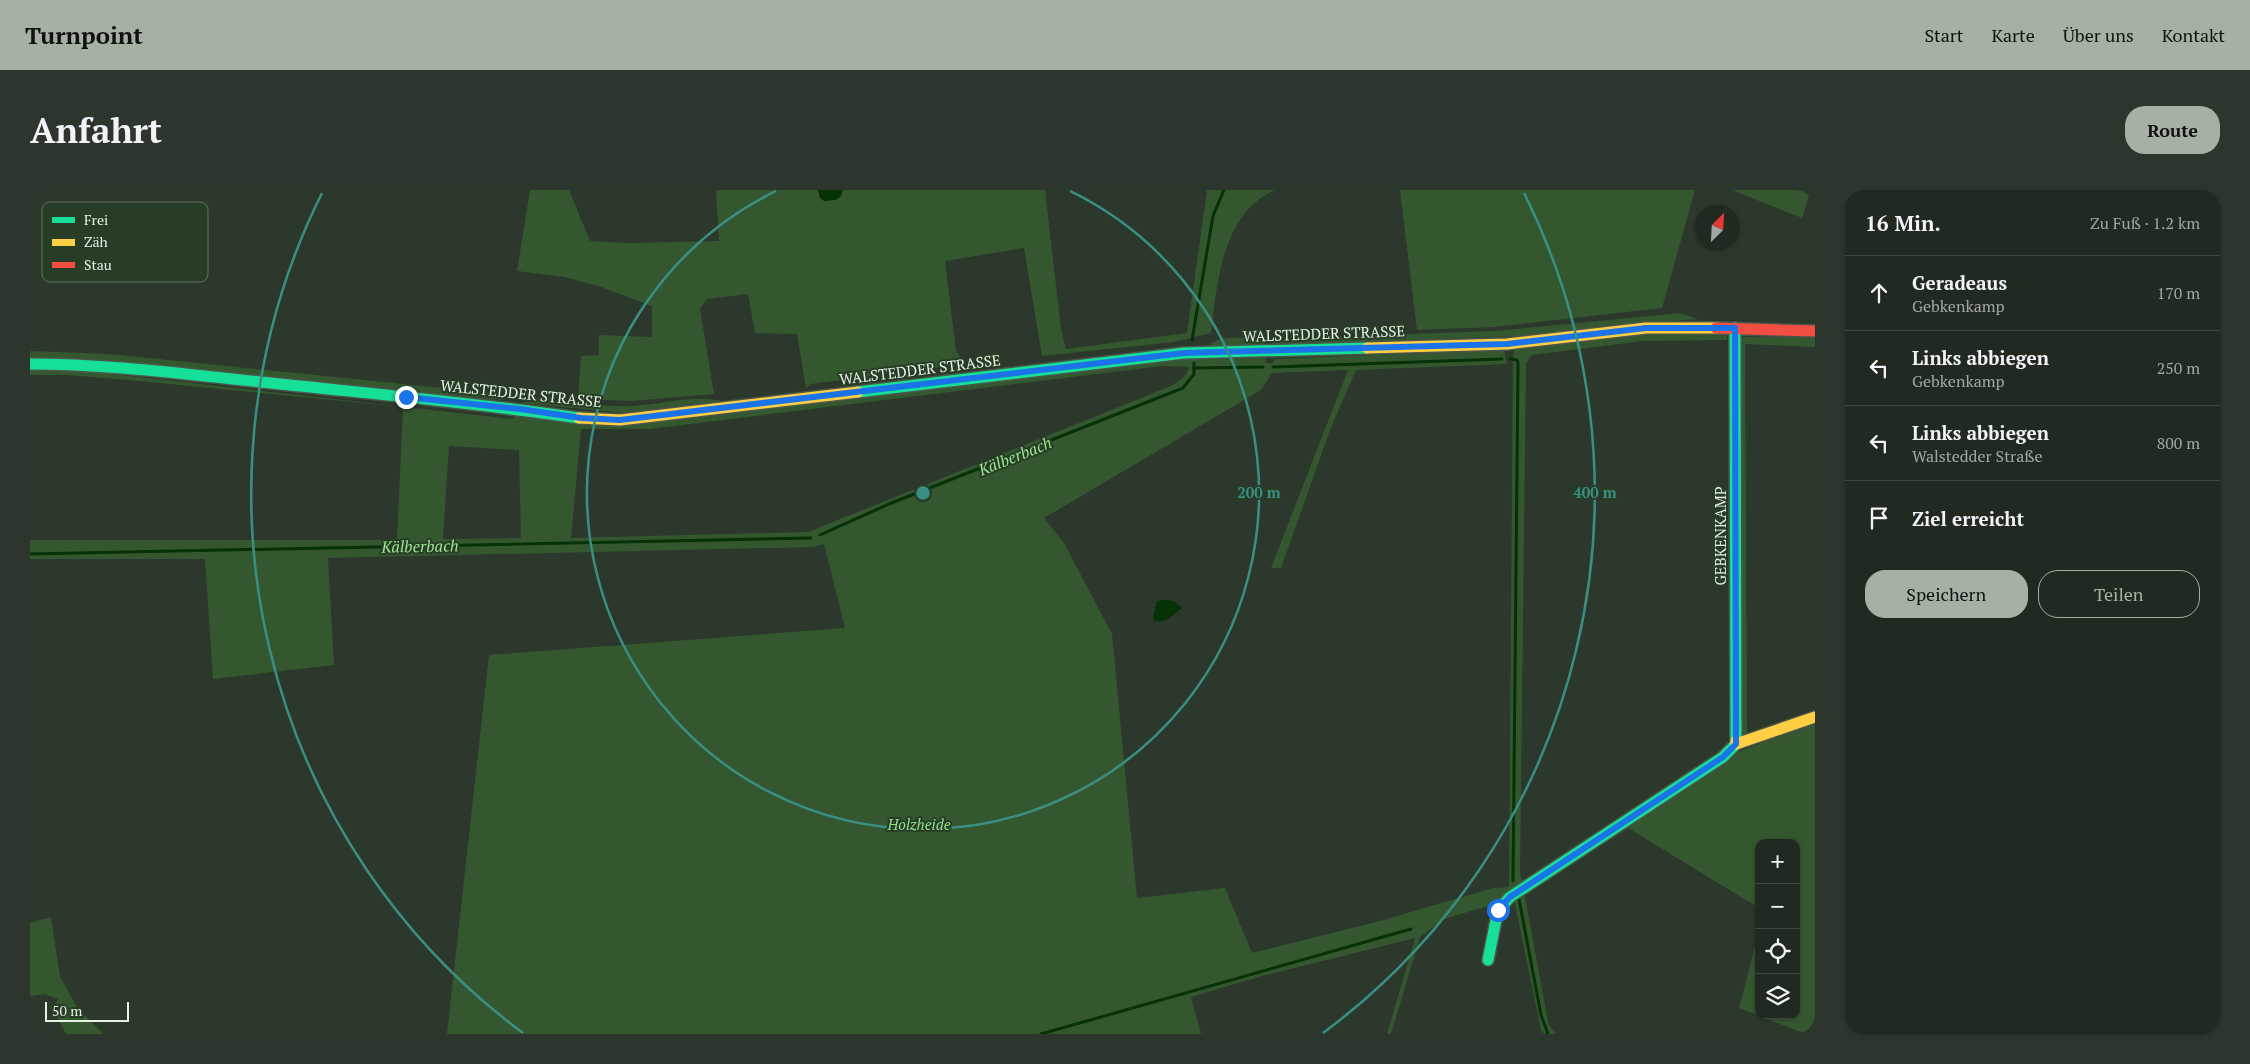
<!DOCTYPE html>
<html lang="de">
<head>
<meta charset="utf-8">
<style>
	:root { --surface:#212a20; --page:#2d362d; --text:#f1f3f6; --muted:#a2a7a5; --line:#3e463e; --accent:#a4b1a3 }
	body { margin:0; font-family:"PT Serif",serif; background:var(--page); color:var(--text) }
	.controls { position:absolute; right:15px; bottom:15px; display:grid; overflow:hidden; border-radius:10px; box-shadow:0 1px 4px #0004 }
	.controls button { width:45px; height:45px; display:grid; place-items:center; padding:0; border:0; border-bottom:1px solid var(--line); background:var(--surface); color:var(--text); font:25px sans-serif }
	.compass { position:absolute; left:1665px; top:15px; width:45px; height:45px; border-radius:50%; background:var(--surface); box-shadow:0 1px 4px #0004; rotate:24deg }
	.scale { position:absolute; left:15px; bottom:12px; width:84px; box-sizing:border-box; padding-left:5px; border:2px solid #e5f2e3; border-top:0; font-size:14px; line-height:18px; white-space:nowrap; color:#e5f2e3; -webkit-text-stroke:4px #283d26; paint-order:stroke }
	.stop { position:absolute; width:15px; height:15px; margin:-11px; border:4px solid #1a73e8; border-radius:50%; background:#fff }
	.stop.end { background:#1a73e8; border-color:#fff; box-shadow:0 1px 5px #0008 }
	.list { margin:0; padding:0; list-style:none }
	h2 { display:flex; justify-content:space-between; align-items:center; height:65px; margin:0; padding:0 20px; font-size:21px }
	h2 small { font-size:16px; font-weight:400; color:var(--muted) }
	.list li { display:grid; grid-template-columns:32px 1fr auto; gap:15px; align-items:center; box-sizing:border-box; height:75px; padding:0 20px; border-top:1px solid var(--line) }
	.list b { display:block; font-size:19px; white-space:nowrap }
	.list p { margin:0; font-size:16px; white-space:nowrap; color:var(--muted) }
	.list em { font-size:16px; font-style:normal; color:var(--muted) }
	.actions { display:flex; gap:10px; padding:15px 20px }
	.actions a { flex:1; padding:11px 0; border:1px solid var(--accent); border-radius:20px; text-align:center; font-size:18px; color:var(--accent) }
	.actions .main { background:var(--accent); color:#111 }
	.icon { flex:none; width:28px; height:28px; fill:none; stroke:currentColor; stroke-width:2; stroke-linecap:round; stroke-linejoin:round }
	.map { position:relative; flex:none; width:1785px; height:844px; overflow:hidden; border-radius:20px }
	header { display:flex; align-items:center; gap:30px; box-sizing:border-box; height:70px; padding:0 25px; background:var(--accent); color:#111 }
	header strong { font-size:24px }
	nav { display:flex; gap:28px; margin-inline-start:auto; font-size:18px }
	.intro { display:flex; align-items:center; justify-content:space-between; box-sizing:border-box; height:120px; padding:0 30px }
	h1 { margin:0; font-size:35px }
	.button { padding:12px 22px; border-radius:20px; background:var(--accent); color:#111; font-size:18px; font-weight:700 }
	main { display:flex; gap:30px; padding:0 30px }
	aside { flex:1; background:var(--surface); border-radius:20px; box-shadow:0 1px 4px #0004 }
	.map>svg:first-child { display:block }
	.green { fill:#345730; fill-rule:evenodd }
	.water { fill:#073106 }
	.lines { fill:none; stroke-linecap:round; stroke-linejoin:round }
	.stream { stroke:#073106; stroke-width:3 }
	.fast-casing { stroke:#4b554a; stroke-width:14 }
	.slow-casing { stroke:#4b554a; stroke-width:14 }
	.jam-casing { stroke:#4b554a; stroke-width:14 }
	.fast { stroke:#16e098; stroke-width:11 }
	.slow { stroke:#ffcf43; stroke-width:11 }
	.jam { stroke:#f24e42; stroke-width:11 }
	.route { stroke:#1a73e8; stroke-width:6 }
	.ring { fill:none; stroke:#3a8f85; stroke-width:2.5 }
	.labels { text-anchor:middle; stroke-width:4; stroke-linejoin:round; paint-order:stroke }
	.street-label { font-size:15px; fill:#e5f2e3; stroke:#283d26 }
	.park-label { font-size:15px; font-style:italic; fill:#90de89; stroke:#283d26 }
	.water-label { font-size:16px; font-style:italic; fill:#9ae993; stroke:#283d26 }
	.key { fill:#283d26; stroke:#61735f; stroke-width:1 }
	.key-label { font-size:14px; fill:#e5f2e3 }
	.centre { fill:#3a8f85; stroke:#283d26; stroke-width:2.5 }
	.ring-label { font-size:15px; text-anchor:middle; font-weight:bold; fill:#3a8f85; stroke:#283d26; stroke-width:4; stroke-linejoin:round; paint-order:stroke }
</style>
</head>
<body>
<header>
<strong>Turnpoint</strong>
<nav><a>Start</a><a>Karte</a><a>Über uns</a><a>Kontakt</a></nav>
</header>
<div class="intro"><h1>Anfahrt</h1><a class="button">Route</a></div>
<main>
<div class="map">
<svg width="1785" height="844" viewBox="0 0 1785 844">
	<rect width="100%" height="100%" fill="#2c382b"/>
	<g class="green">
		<path d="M500 0H539L560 51 600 53 689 51 686 0H788V2H813V0H1015L1031 139 1036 159 1157 143 1177 0H1245C1192 23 1187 93 1181 143L1144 152 1012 166 994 58 915 71 926 161 936 174 781 194 776 198 767 144 725 143 718 104 677 109 670 119 684 204 602 211 548 209 551 166 569 165V145L622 147V116L571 97 535 87 487 81Z"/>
		<polygon points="1370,0 1665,0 1632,118 1464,137 1387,140"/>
		<polygon points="1702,0 1781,0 1772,28"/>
		<polygon points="1650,123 1668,129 1492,146 1242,155 1241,149 1465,141"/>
		<path d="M1697 141V150L1613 151 1502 165 1496 173 1490 682 1493 695 1472 712 1414 729 1390 747 1361 844H1357L1385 748 1232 786 1161 807 1171 844H417L459 465 815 438 794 354 783 357 298 368 304 475 183 489 175 369H0V350H367L373 217 109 191 38 185H0V179H37L482 229 485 227 551 232 1147 169 1235 168 1236 173H1243L1244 169 1474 160 1477 174 1326 180 1300 240 1251 378H1241L1318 180 1242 183 1231 200 1014 328 1034 353 1082 444 1107 708 1195 698 1222 763 1350 731 1463 698 1479 697 1483 165 1485 159 1618 142ZM1132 176 1160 177 1154 187 1141 196 778 342 541 348 551 239H619ZM419 256 489 260 491 348 413 349Z"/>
		<polygon points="1710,147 1785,147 1785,157 1715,154 1717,544 1712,546"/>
		<path d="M1234 148V156L1179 155C1191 144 1218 149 1234 148Z"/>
		<polygon points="0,161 79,164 462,203 474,208 473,210 0,169"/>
		<path d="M506 208C537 212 569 217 601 216 631 215 662 204 692 211L603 224 492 213Z"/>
		<polygon points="1785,530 1785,844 1776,844 1709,818 1729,741 1729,825 1766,825 1766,653 1729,653 1729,718 1598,638 1697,567"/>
		<polygon points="1494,702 1517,826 1519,835 1526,844 1514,844 1511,840 1484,709"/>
		<polygon points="21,727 30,786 47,818 74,844 36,844 23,820 28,809 14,804 0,806 0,733"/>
	</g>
	<g class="water">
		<polygon points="788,0 813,0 811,6 806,10 794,11 790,8"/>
		<path d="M1136 410 1144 411 1152 418C1142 425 1137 434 1124 431L1123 427 1127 411Z"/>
	</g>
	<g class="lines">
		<g class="stream">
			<polyline points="1162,150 1183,26 1194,0"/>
			<polyline points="1481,169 1487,170 1488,173 1483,691"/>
			<polyline points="1243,177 1472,169"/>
			<polyline points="1164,178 1233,177"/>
			<polyline points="790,345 859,314 1153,198 1164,184 1164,173"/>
			<polyline points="0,364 781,348"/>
			<polyline points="1489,709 1511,825 1518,844"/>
			<polyline points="1011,844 1381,739"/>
		</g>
		<g class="fast-casing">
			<g id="fast">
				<polyline points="1705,138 1706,551"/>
				<path d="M0 174C81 174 161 185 241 193 344 204 447 213 549 228"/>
				<polyline points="828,202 1154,163 1337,158"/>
				<polyline points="1458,770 1468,720 1480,707 1693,567 1706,554"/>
			</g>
		</g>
		<g class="slow-casing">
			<g id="slow">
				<polyline points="1337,158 1477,154 1616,138 1686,138"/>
				<polyline points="549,228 590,230 828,202"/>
				<polyline points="1706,551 1706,554 1785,527"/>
			</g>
		</g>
		<g class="jam-casing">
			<polyline id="jam" points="1686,138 1785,141"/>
		</g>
		<use href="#fast" class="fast"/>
		<use href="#slow" class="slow"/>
		<use href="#jam" class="jam"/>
	</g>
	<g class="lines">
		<polyline class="route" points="376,207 490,219 551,228 590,230 1154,163 1477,154 1616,138 1705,138 1706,554 1693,567 1480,707 1468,720"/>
	</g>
	<g class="ring">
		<path d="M1040 1A336 336 0 1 1 746 1"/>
		<path d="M493 843A672 672 0 0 1 292 3M1494 3A672 672 0 0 1 1293 843"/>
	</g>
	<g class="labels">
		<g class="street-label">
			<text transform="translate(1294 144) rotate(-2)" y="5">WALSTEDDER STRASSE</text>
			<text transform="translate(890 180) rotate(-7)" y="5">WALSTEDDER STRASSE</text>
			<text transform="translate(491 204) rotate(6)" y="5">WALSTEDDER STRASSE</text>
			<text transform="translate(1691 346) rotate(-90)" y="5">GEBKENKAMP</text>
		</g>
		<g class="park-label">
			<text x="889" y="640">Holzheide</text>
		</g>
		<g class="water-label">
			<text transform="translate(985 266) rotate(-22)" y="6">Kälberbach</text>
			<text transform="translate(390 356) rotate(-1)" y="6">Kälberbach</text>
		</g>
	</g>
	<rect x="12" y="12" width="166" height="80" rx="8" class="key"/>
	<rect x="22" y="27" width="23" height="6" fill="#16e098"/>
	<rect x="22" y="49" width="23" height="7" fill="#ffcf43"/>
	<rect x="22" y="72" width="23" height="6" fill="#f24e42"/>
	<g class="key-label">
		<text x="54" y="35">Frei</text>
		<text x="54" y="57">Zäh</text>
		<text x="54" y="80">Stau</text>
	</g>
	<circle cx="893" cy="303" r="8" class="centre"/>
	<g class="ring-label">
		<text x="1229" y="308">200 m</text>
		<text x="1565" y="308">400 m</text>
	</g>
</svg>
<div class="controls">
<button>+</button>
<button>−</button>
<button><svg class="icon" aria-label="locate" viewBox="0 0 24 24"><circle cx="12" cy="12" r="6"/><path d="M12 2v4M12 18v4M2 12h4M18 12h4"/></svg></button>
<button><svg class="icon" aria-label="layers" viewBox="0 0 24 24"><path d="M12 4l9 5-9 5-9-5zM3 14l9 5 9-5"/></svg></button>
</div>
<svg class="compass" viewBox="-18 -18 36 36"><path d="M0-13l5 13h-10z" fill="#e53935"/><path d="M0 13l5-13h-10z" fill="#a2a7a5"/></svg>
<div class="scale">50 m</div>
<div class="stop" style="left:1468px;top:720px"></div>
<div class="stop end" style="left:376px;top:207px"></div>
</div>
<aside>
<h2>16 Min.<small>Zu Fuß · 1.2 km</small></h2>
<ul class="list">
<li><svg class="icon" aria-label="ahead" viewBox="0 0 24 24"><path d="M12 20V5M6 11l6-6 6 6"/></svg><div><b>Geradeaus</b><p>Gebkenkamp</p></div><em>170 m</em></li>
<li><svg class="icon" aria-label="left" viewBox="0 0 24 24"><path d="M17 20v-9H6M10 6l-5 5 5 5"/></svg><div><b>Links abbiegen</b><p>Gebkenkamp</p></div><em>250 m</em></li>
<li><svg class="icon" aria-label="left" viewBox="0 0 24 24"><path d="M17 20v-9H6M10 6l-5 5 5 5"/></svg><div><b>Links abbiegen</b><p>Walstedder Straße</p></div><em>800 m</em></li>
<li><svg class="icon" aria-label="arrive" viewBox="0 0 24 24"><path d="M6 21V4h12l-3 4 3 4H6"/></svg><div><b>Ziel erreicht</b></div></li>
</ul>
<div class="actions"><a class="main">Speichern</a><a>Teilen</a></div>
</aside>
</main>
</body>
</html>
